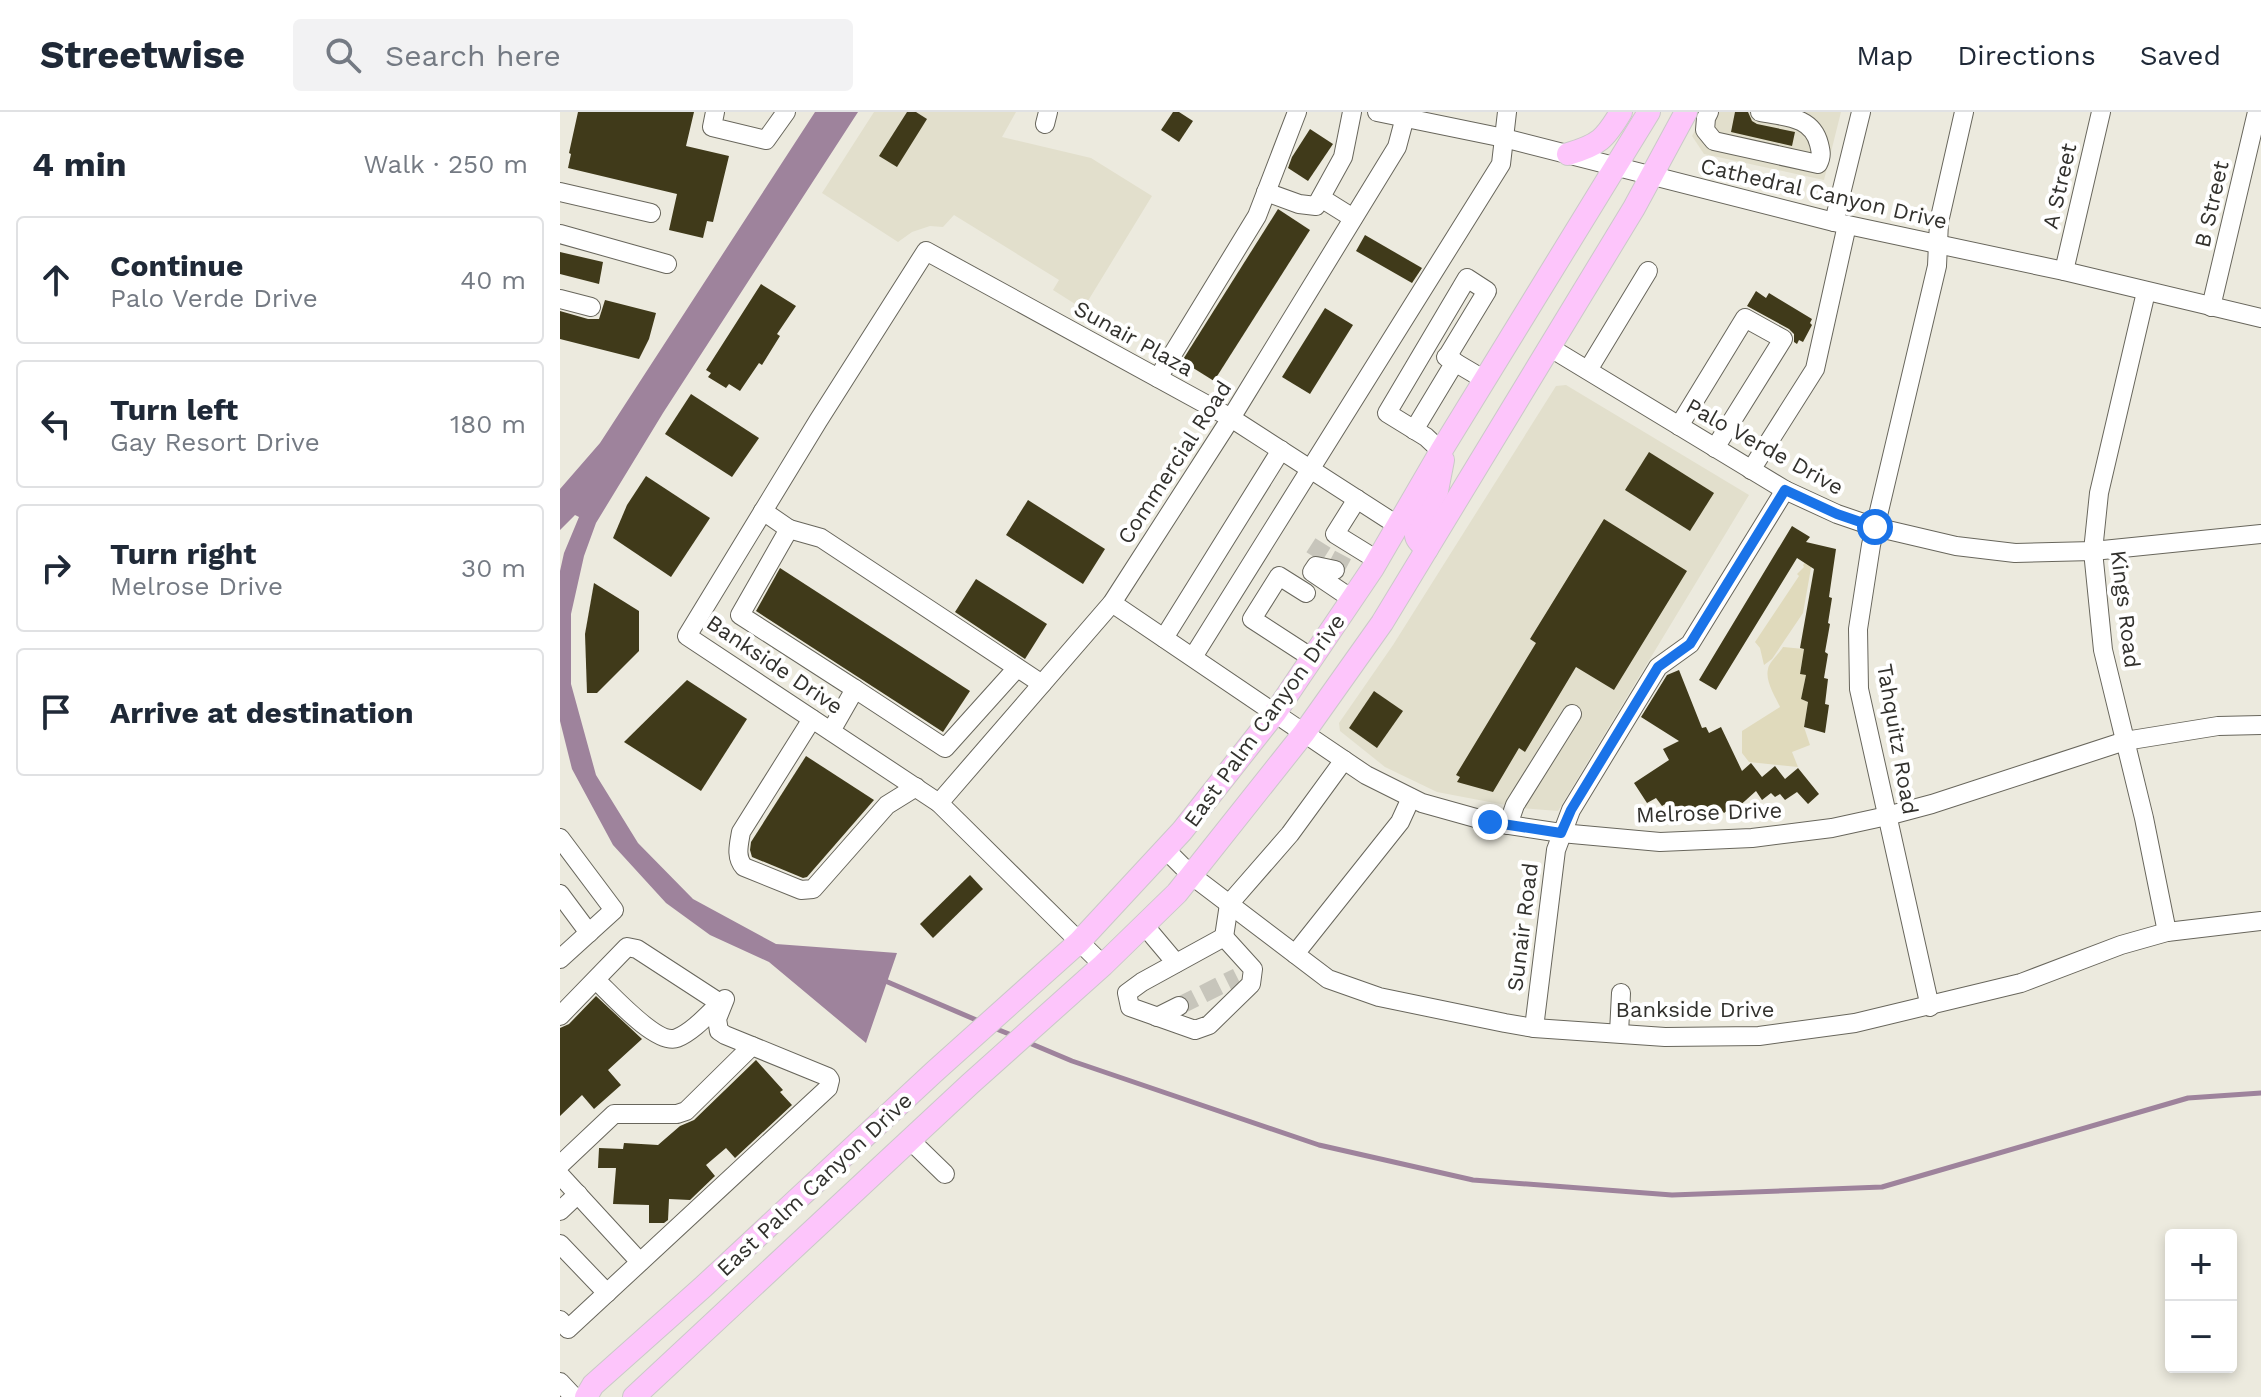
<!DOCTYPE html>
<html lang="en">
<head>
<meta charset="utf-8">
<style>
	:root { --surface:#fff; --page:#f2f2f3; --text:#1f2937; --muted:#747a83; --line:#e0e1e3 }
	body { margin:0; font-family:"Work Sans",sans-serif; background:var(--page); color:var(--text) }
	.controls { position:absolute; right:24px; bottom:24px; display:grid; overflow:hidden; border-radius:8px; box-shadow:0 4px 12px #0003 }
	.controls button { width:72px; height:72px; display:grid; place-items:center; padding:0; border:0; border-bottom:2px solid var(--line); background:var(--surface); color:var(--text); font:40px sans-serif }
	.stop { position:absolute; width:24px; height:24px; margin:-18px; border:6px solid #1a73e8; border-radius:50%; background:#fff }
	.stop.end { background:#1a73e8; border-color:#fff; box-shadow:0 2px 8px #0008 }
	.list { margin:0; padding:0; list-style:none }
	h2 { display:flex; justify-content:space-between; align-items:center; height:104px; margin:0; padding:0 32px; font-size:34px }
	h2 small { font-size:26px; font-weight:400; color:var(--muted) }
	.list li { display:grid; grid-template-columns:52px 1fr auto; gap:24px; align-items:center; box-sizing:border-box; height:128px; margin:0 16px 16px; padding:0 16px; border:2px solid var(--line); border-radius:8px }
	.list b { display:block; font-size:30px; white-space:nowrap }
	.list p { margin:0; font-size:26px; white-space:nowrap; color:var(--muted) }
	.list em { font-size:26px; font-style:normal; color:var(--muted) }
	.icon { flex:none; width:44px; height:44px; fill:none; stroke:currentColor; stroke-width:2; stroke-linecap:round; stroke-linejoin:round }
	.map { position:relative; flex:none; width:1701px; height:1285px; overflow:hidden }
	header { display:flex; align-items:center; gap:48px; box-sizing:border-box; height:112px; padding:0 40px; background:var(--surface); border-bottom:2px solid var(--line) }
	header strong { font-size:38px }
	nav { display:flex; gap:44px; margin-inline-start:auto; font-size:28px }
	.search { width:560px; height:72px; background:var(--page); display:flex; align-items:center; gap:20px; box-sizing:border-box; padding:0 28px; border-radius:8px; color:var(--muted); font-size:30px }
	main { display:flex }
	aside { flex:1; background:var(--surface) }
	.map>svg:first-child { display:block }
	.built { fill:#e2dfcc }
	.green { fill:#e0dabc }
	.water { fill:#9e839c }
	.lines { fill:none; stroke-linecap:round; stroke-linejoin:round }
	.stream { stroke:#9e839c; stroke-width:5 }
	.building { fill:#403a1a }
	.minor-tunnel { stroke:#c7c5bb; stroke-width:18; stroke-dasharray:18 9; stroke-linecap:butt }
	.minor-casing { stroke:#68665c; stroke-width:20 }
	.major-casing { stroke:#cac9c8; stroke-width:24 }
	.minor { stroke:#fff; stroke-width:18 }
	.major { stroke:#fdc5fb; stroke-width:22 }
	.route { stroke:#1a73e8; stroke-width:10 }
	.labels { text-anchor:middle; stroke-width:8; stroke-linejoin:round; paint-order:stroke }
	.street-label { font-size:22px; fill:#32312d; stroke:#fff }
</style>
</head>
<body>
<header>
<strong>Streetwise</strong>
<div class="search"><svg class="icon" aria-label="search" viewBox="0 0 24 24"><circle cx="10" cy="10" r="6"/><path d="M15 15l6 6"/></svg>Search here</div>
<nav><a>Map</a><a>Directions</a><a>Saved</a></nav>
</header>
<main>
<aside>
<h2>4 min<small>Walk · 250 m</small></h2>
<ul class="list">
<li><svg class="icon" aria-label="ahead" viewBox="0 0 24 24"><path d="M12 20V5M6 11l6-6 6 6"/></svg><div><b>Continue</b><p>Palo Verde Drive</p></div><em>40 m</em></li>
<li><svg class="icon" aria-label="left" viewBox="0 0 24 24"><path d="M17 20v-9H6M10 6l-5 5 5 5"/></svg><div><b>Turn left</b><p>Gay Resort Drive</p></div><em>180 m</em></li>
<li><svg class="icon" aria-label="right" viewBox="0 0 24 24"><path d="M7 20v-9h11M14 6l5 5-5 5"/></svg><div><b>Turn right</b><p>Melrose Drive</p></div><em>30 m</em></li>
<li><svg class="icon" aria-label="arrive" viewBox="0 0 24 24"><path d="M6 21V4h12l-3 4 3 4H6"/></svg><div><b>Arrive at destination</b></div></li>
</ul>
</aside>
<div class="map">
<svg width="1701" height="1285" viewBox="0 0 1701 1285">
	<rect width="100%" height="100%" fill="#eceade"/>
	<g class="built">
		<polygon points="314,0 456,0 442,25 531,46 592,84 523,197 493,178 499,168 394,103 383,115 370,114 352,120 338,130 262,81"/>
		<polygon points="1145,0 1281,0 1264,68 1144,42 1132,24"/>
		<polygon points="1006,273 1189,383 998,699 961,696 877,680 825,655 780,619 779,611 833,533 996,274"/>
	</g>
	<g class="green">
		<polygon points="1254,439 1243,501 1212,547 1204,553 1200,536 1195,530 1239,464 1237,462 1244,455 1243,453"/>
		<path d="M1223 535 1244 537 1240 561 1246 563 1241 587 1248 590 1244 615 1250 633 1232 640 1238 655 1189 650 1182 641V619L1220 595C1215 584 1205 569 1208 557 1209 550 1219 542 1223 535Z"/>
	</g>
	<polygon class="water" points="255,0 298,0 103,301 36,411 24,444 11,502 11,572 36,663 78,731 133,787 216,832 337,841 306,931 209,850 150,823 106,791 53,733 12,657 0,609 0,459 4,441 19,405 15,403 0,418 0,377 40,331"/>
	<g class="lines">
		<g class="stream">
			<polyline points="323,868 421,910"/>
			<polyline points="434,916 454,924"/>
			<polyline points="467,930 512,949 759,1033 913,1068 1112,1083 1322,1075 1628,986 1701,981"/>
		</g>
	</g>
	<g class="building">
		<polygon points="18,0 134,0 126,34 169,44 153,110 147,109 143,126 109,118 117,82 8,56 11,42 9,41"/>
		<polygon points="347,0 356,0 367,7 337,55 319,44"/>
		<polygon points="613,0 619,0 633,9 619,30 601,18"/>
		<polygon points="1175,0 1188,0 1192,9 1197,12 1235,20 1232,34 1171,20"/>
		<polygon points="750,17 773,32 748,69 728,56 732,45"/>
		<polygon points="718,97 750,118 654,269 622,249"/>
		<polygon points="805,123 862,156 852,171 796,139"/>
		<polygon points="0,140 43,150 39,172 0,162"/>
		<polygon points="201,172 236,194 217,222 220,224 202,253 199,251 180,279 169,272 166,276 148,265 151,261 146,258"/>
		<polygon points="1196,179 1206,186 1209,181 1252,207 1250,211 1252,213 1243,230 1239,228 1237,232 1234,230 1234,222 1229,217 1187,194"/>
		<polygon points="45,188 96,201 89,227 79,247 0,227 0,199 28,207 39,207"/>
		<polygon points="765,196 793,213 750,282 722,265"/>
		<polygon points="131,282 199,326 172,365 105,322"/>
		<polygon points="1089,340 1154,381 1130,419 1065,378"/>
		<polygon points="86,364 150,406 111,465 53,426 67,393"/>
		<polygon points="468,388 545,437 523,472 446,423"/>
		<polygon points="1044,407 1127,459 1054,578 1016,555 965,640 959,636 933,680 897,670 900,665 896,663 976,531 970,527"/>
		<polygon points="1232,414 1250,425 1246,430 1276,437 1269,485 1272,486 1268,511 1270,512 1265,540 1268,542 1264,566 1268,567 1265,592 1269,593 1265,621 1244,615 1248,590 1241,587 1246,563 1240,562 1244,537 1240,536 1254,457 1237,446 1156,578 1139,568"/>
		<polygon points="220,456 410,579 383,620 196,499"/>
		<polygon points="416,467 487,512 465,547 395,500"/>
		<polygon points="34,471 79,499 79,539 37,581 27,581 25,522"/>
		<polygon points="1119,558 1142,616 1146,615 1149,621 1161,615 1182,659 1191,651 1202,665 1215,654 1225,667 1238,656 1259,682 1248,692 1237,680 1225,688 1220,682 1215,685 1211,681 1202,688 1196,679 1176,697 1173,694 1164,701 1159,695 1143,706 1138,699 1133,702 1129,698 1119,703 1110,689 1102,694 1096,686 1087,691 1074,671 1109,648 1103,637 1119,629 1081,605 1107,563"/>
		<polygon points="127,568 187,607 141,679 64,630"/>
		<polygon points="814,579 843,599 817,636 789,616"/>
		<polygon points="246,644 314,688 247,765 243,766 192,745 190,738 191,730"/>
		<polygon points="410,763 423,777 373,826 360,812"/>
		<polygon points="36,884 82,927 48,958 61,973 34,997 22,983 0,1004 0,916 9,912"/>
		<polygon points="196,948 223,978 220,980 232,993 175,1046 166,1036 146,1053 155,1064 130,1088 109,1087 108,1108 104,1111 89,1111 89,1093 53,1092 56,1056 38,1056 39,1036 63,1037 64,1031 98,1033 120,1014 134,1008"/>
	</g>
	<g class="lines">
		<g class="minor-tunnel">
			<polyline points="754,445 763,431"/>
			<polyline points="775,458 783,443"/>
			<polyline points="619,894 677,865"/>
		</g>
		<g class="minor-casing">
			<g id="minor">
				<polyline points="155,0 152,15 206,28 226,0"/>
				<polyline points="817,0 944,26 1274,110 1504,159 1701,206"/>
				<path d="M1149 0 1146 6 1145 18 1154 29 1258 52C1262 44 1261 40 1259 32 1252 4 1225 5 1200 0"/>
				<polyline points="485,12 488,0"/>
				<polyline points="0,80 91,101"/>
				<polyline points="706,80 739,92 756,94 783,45 792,0"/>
				<polyline points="761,86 793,106"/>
				<polyline points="1274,110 1301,0"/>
				<polyline points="0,122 107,152"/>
				<polyline points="1504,159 1541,0"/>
				<polyline points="1586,180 1539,381 1533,439 1543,538 1584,706 1607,820"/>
				<polyline points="0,187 31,195"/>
				<polyline points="1651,195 1697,0"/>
				<polyline points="989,235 1225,378 1277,402 1315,415 1396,434 1455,441 1533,439 1701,422"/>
				<polyline points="886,245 925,268"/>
				<polyline points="1028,258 1088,159"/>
				<polyline points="598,266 697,104 737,0"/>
				<polyline points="1119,314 1185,206 1223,227 1155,336"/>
				<polyline points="854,318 895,250"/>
				<polyline points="881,339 866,325 827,301 907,166 927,179 887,245"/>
				<polyline points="1191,358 1255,257 1287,113"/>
				<polyline points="797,387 775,422 817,448"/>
				<polyline points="203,399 229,417 180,503 295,577 271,619"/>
				<polyline points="229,417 261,426 482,572"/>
				<polyline points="775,458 756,454 752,460 792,487"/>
				<polyline points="746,481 719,464 692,507 752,546"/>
				<polyline points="552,491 806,663 862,691 930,710 1001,721 1100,730 1192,726 1272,716 1327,704 1372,692 1565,629 1658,614 1701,613"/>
				<polyline points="604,526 721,338"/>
				<polyline points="633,545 941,52 947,0"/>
				<polyline points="295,577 385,636 457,556"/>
				<path d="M252 607 181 720C179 732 175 745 184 755L241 778 253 777 327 693 356 675"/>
				<polyline points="379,691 552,491 671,306 837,35 845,5"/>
				<polyline points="948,713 955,693 1012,602"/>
				<polyline points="0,726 54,798 0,847"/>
				<polyline points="605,737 631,763 768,867 819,885 945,911 974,916 1105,925 1199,924 1295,911 1461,871 1561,833 1607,820 1701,809"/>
				<polyline points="0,782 29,821"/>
				<polyline points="584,813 616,851"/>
				<polygon points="664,825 693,857 691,872 649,913 635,918 570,895 567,881 582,870"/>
				<polyline points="664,825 669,792 730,722 784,648"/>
				<polyline points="735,842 840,710 851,686"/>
				<polyline points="543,853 379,691 127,524 258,309 366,139 671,306 837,413"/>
				<path d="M36 868C51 882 97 934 117 926 134 919 149 901 162 889"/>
				<polyline points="1370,895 1299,577 1298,517 1311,433 1377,154 1379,110 1404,0"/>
				<polyline points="0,904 67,835 77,837 160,891"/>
				<polyline points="597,905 619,894"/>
				<polyline points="974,916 996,738 1011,698 1098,555 1130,532 1225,378"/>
				<polyline points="1059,921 1061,881"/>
				<polyline points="350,1028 385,1062"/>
				<polyline points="0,1053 54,1002 117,1002 126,999 192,934"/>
				<polyline points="0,1063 80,1150"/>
				<polyline points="0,1099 18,1082"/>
				<polyline points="0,1132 47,1181"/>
				<polyline points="0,1208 8,1217 268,976 270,968 268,965 165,923 159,919 157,907 165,887"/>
				<polyline points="0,1270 14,1285"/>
			</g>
		</g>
		<g class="major-casing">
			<g id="major">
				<path d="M1008 42C1039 33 1045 27 1061 0"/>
				<path d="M867 437C859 430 854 427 856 415L877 379 883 348"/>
				<polyline points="26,1285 33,1273 143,1175 374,960 519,830 622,719 715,601 813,456 881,339 1089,0"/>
				<polyline points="74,1285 410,972 543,853 617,781 744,621 822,511 1074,96 1126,0"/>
			</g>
		</g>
		<use href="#minor" class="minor"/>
		<use href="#major" class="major"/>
	</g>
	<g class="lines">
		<polyline class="route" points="930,710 1001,721 1011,698 1098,555 1130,532 1225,378 1277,402 1315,415"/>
	</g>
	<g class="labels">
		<g class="street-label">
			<text transform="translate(1499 74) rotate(-77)" y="8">A Street</text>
			<text transform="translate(1264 81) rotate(13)" y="8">Cathedral Canyon Drive</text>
			<text transform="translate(1651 92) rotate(-77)" y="8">B Street</text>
			<text transform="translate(574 226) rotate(29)" y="8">Sunair Plaza</text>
			<text transform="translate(1205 334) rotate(29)" y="8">Palo Verde Drive</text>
			<text transform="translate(614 350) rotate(-57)" y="8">Commercial Road</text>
			<text transform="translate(1566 497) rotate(83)" y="8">Kings Road</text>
			<text transform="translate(215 552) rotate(34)" y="8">Bankside Drive</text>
			<text transform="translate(704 608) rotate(-54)" y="8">East Palm Canyon Drive</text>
			<text transform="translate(1338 627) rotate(80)" y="8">Tahquitz Road</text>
			<text transform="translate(1149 700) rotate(-2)" y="8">Melrose Drive</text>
			<text transform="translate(962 815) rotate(-83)" y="8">Sunair Road</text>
			<text x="1135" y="905">Bankside Drive</text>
			<text transform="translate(254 1072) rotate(-43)" y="8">East Palm Canyon Drive</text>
		</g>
	</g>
</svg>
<div class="controls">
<button>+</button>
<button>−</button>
</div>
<div class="stop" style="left:1315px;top:415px"></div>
<div class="stop end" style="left:930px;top:710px"></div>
</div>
</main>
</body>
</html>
